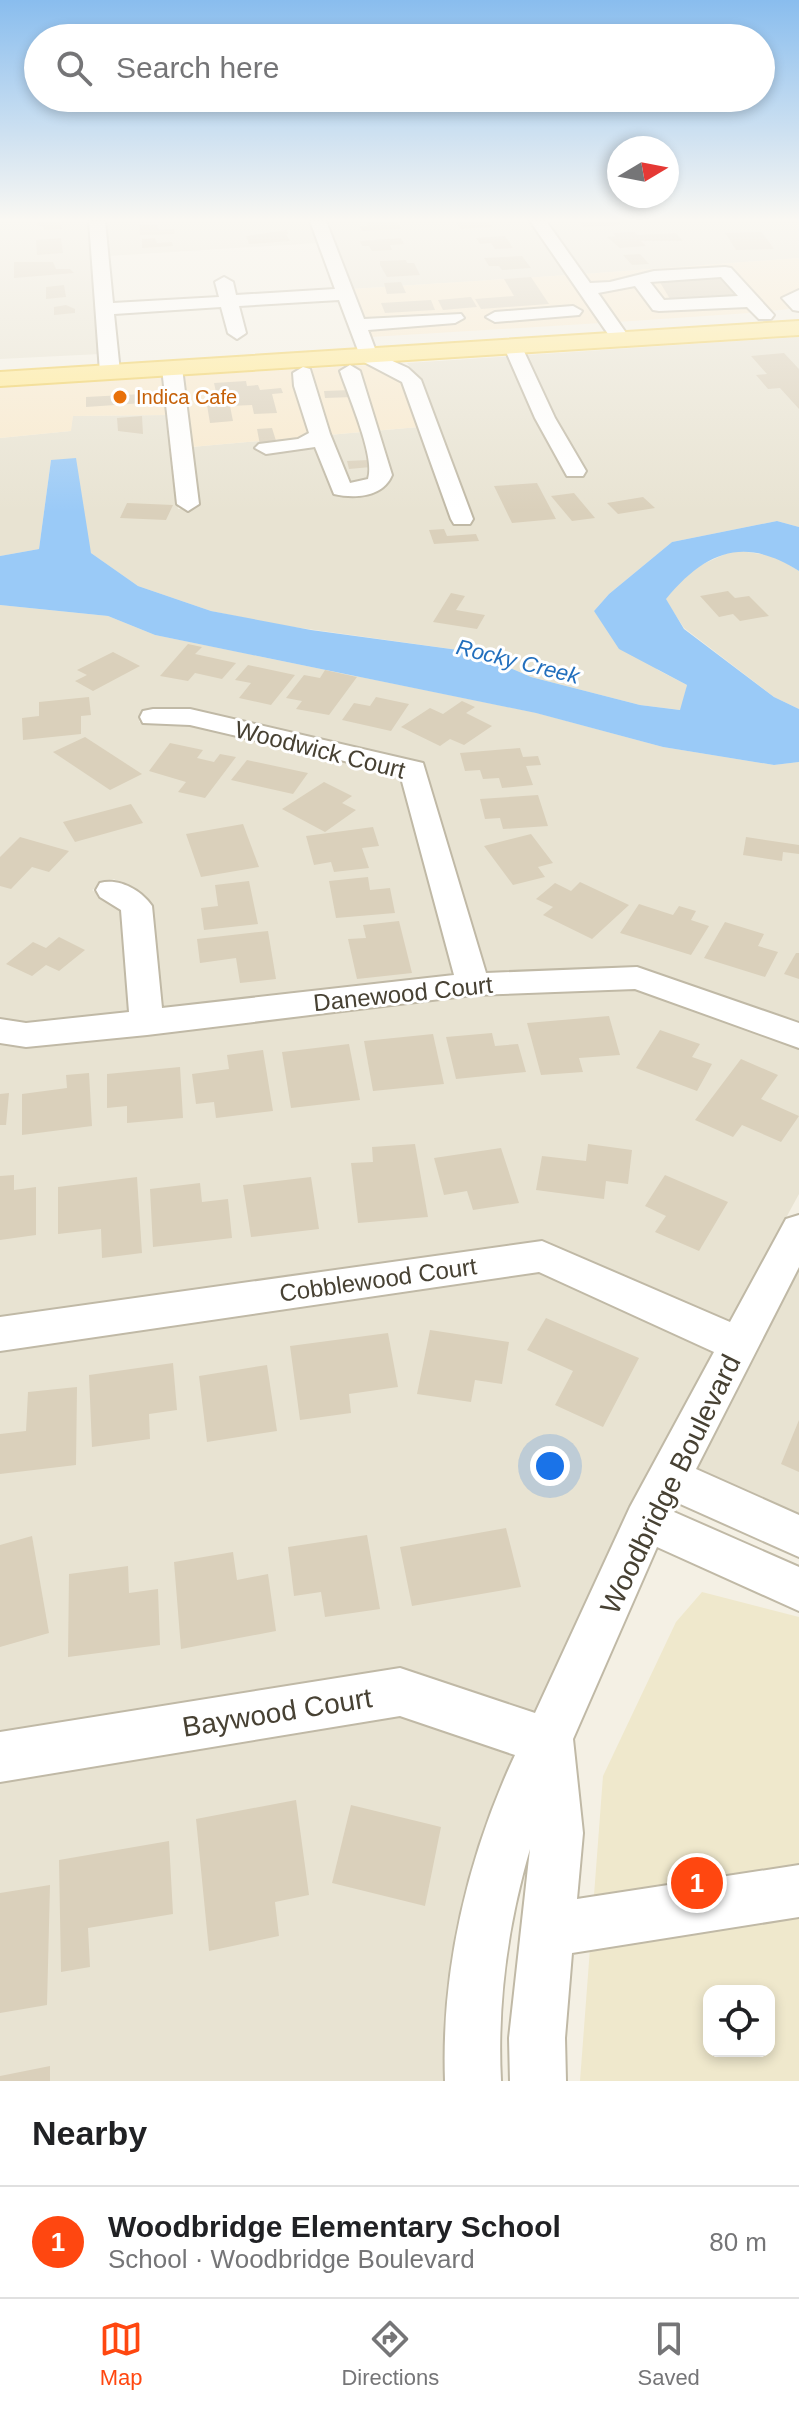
<!DOCTYPE html>
<html lang="en">
<head>
<meta charset="utf-8">
<style>
	:root { --surface:#fff; --page:#f6f6f6; --text:#202124; --muted:#757577; --line:#e0e0e0; --accent:#ff4710 }
	body { margin:0; font-family:Arial,sans-serif; background:var(--page); color:var(--text) }
	.controls { position:absolute; right:24px; bottom:24px; display:grid; overflow:hidden; border-radius:16px; box-shadow:0 4px 12px #0003 }
	.controls button { width:72px; height:72px; display:grid; place-items:center; padding:0; border:0; border-bottom:2px solid var(--line); background:var(--surface); color:var(--text); font:40px sans-serif }
	.compass { position:absolute; left:607px; top:136px; width:72px; height:72px; border-radius:50%; background:var(--surface); box-shadow:0 4px 12px #0003; rotate:80deg }
	.you { position:absolute; left:550px; top:1466px; width:28px; height:28px; margin:-20px; border:6px solid #fff; border-radius:50%; background:#1a73e8; box-shadow:0 0 0 12px #1a73e833 }
	.badge { display:grid; place-items:center; width:52px; height:52px; border-radius:50%; background:var(--accent); color:#fff; font-size:26px; font-weight:700 }
	.pin { position:absolute; translate:-50% -50%; border:4px solid #fff; box-shadow:0 2px 8px #0006 }
	.list { margin:0; padding:0; list-style:none }
	h2 { display:flex; justify-content:space-between; align-items:center; height:104px; margin:0; padding:0 32px; font-size:34px }
	h2 small { font-size:26px; font-weight:400; color:var(--muted) }
	.list li { display:grid; grid-template-columns:52px 1fr auto; gap:24px; align-items:center; box-sizing:border-box; height:112px; padding:0 32px; border-top:2px solid var(--line) }
	.list b { display:block; font-size:30px; white-space:nowrap }
	.list p { margin:0; font-size:26px; white-space:nowrap; color:var(--muted) }
	.list em { font-size:26px; font-style:normal; color:var(--muted) }
	.icon { flex:none; width:44px; height:44px; fill:none; stroke:currentColor; stroke-width:2; stroke-linecap:round; stroke-linejoin:round }
	.map { position:relative; flex:none; width:799px; height:2081px; overflow:hidden }
	.search { position:absolute; background:var(--surface); box-shadow:0 4px 12px #0003; left:24px; right:24px; top:24px; height:88px; display:flex; align-items:center; gap:20px; box-sizing:border-box; padding:0 28px; border-radius:44px; color:var(--muted); font-size:30px }
	.sheet { height:216px; background:var(--surface) }
	nav { display:flex; justify-content:space-around; align-items:center; box-sizing:border-box; height:112px; border-top:2px solid var(--line); background:var(--surface); font-size:22px; color:var(--muted) }
	nav a { display:grid; justify-items:center; gap:4px }
	nav .on { color:var(--accent) }
	.map>svg:first-child { display:block }
	.residential { fill:#e8e3d2 }
	.commercial { fill:#f8e9cd }
	.education { fill:#efe8cc; fill-rule:evenodd }
	.water { fill:#9acaf7 }
	.building { fill:#dad0bb }
	.lines { fill:none; stroke-linecap:round; stroke-linejoin:round }
	.minor-casing { stroke:#c0b9a6; stroke-width:4 }
	.major-casing { stroke:#efcd57; stroke-width:4 }
	.minor { fill:#fff; fill-rule:evenodd }
	.major { fill:#ffe992; fill-rule:evenodd }
	.food-dot { fill:#e8710a; stroke:#fff; stroke-width:3 }
	.labels { text-anchor:middle; stroke-width:6; stroke-linejoin:round; paint-order:stroke }
	.far-food-label { font-size:20px; fill:#c56008; stroke:#fff; text-anchor:start }
	.far-water-label { font-size:22px; font-style:italic; fill:#226fbd; stroke:#fff }
	.street-label { font-size:24px; fill:#474133; stroke:#fff }
	.near-street-label { font-size:28px; fill:#474133; stroke:#fff }
</style>
</head>
<body>
<div class="map">
<svg width="799" height="2081" viewBox="0 0 799 2081">
	<rect width="100%" height="100%" fill="#f4f0e4"/>
	<g class="residential">
		<polygon points="0,221 89,221 100,354 0,359"/>
		<polygon points="104,221 310,221 318,243 108,256"/>
		<polygon points="325,221 531,221 568,275 352,289"/>
		<polygon points="546,221 799,221 799,258 584,274"/>
		<polygon points="799,337 799,527 777,521 672,542 609,594 594,611 658,670 687,685 681,710 640,705 531,677 473,652 279,625 211,611 138,586 91,553 51,460 39,549 0,556 0,438 70,431 73,416 168,415 178,509 198,507 191,447 419,427 453,523 473,522 420,379 407,363"/>
		<polygon points="734,550 775,556 799,571 799,709 774,697 684,628 665,599 682,579 701,565"/>
		<polygon points="0,605 108,616 155,635 537,713 663,747 774,765 799,762 799,1026 644,971 486,975 426,768 419,763 196,712 143,710 139,722 185,723 402,773 456,977 161,1012 147,901 114,879 92,890 121,910 131,1015 30,1026 0,1021"/>
		<polygon points="634,987 799,1046 799,1194 728,1324 551,1245 0,1321 0,1042 475,993"/>
		<polygon points="799,1267 799,1519 694,1471"/>
		<polygon points="539,1269 715,1348 620,1527 536,1717 409,1674 0,1737 0,1347"/>
		<polygon points="398,1712 519,1753 493,1806 468,1889 447,2081 0,2081 0,1777"/>
	</g>
	<g class="commercial">
		<polygon points="799,258 799,308 749,313 617,322 584,274"/>
		<polygon points="568,275 601,323 371,337 352,289"/>
		<polygon points="371,365 403,381 419,427 191,447 182,376"/>
		<polygon points="164,377 168,415 73,416 71,431 0,438 0,387"/>
	</g>
	<path class="education" d="M702 1592 799 1617V2081H580L603 1776 676 1622ZM709 1991H769V2051H709Z"/>
	<path class="water" d="M76 458 91 553 138 586 211 611 311 630 473 652 531 677 640 705 680 710 687 685 619 649 594 611 609 594 672 542 777 521 799 527V571C744 536 706 551 666 599L684 629 774 697 799 709V762L774 765 663 747 536 713 155 635 108 616 0 605V556L39 549 51 460Z"/>
	<g class="building">
		<polygon points="37,221 59,221 62,229 44,230 43,226 37,226"/>
		<polygon points="365,221 396,221 401,229 362,231 360,226 368,226"/>
		<polygon points="487,221 492,227 460,229 456,222"/>
		<polygon points="582,221 618,221 621,225 583,227 580,222"/>
		<polygon points="157,224 159,230 174,229 175,234 140,235 139,225"/>
		<polygon points="287,230 288,234 286,234 290,241 249,244 246,236"/>
		<polygon points="635,232 637,235 676,233 683,241 641,241 646,246 620,248 607,237 616,236 613,233"/>
		<polygon points="762,232 774,249 736,250 725,233"/>
		<polygon points="505,236 513,248 495,249 491,243 480,244 476,238"/>
		<polygon points="61,238 63,253 37,255 36,240"/>
		<polygon points="155,238 157,243 172,242 173,246 142,248 142,239"/>
		<polygon points="401,238 404,244 390,245 392,250 372,251 369,246 362,246 360,241"/>
		<polygon points="640,254 649,264 632,265 623,255"/>
		<polygon points="522,256 531,268 502,270 499,266 489,266 484,258"/>
		<polygon points="406,260 407,263 414,263 420,275 387,277 380,265 380,261"/>
		<polygon points="14,262 53,262 56,269 70,269 74,273 14,278"/>
		<polygon points="720,275 737,295 670,299 658,279"/>
		<polygon points="531,277 549,304 481,309 475,299 514,296 504,279"/>
		<polygon points="401,282 406,293 387,294 384,283"/>
		<polygon points="64,285 66,297 46,299 46,287"/>
		<polygon points="471,297 477,307 443,310 438,300"/>
		<polygon points="431,300 435,310 385,313 381,303"/>
		<polygon points="66,305 75,309 75,313 54,315 54,307"/>
		<polygon points="784,353 799,369 799,409 780,388 768,389 756,375 767,374 751,356"/>
		<polygon points="246,381 247,386 258,385 260,390 281,388 283,393 272,394 277,413 254,414 252,405 230,406 233,421 210,423 205,393 216,392 214,383"/>
		<polygon points="351,390 353,397 325,398 324,391"/>
		<polygon points="143,394 144,403 86,407 86,397"/>
		<polygon points="142,416 143,434 118,431 117,418"/>
		<polygon points="272,428 277,444 260,445 257,429"/>
		<polygon points="369,460 371,467 349,469 347,461"/>
		<polygon points="537,483 556,519 512,523 494,486"/>
		<polygon points="574,493 595,518 572,521 551,496"/>
		<polygon points="643,497 655,508 618,514 607,503"/>
		<polygon points="127,503 173,505 166,520 120,518"/>
		<polygon points="444,529 447,536 476,534 479,541 434,544 429,530"/>
		<polygon points="728,591 735,598 749,596 769,616 740,621 733,614 719,617 700,596"/>
		<polygon points="451,593 465,596 456,610 485,615 477,629 433,622"/>
		<polygon points="188,644 202,647 195,654 236,663 222,679 195,673 188,681 160,676"/>
		<polygon points="113,652 140,666 93,691 75,681 87,675 77,670"/>
		<polygon points="248,665 295,675 271,705 239,698 251,683 235,680"/>
		<polygon points="325,670 357,677 329,715 296,709 302,701 286,698 304,675 320,678"/>
		<polygon points="89,697 91,715 81,716 81,734 23,740 22,718 39,716 39,702"/>
		<polygon points="376,697 409,704 391,731 342,720 354,703 370,706"/>
		<polygon points="462,701 475,707 466,713 492,726 464,745 450,739 440,746 401,727 430,708 443,714"/>
		<polygon points="85,737 142,774 110,790 53,752"/>
		<polygon points="170,743 203,750 197,758 214,762 220,754 236,757 205,798 178,792 186,782 149,771"/>
		<polygon points="520,748 523,757 538,756 541,765 526,766 533,785 502,788 499,778 483,779 480,770 465,771 460,753"/>
		<polygon points="247,760 308,773 293,794 231,780"/>
		<polygon points="324,782 352,796 342,803 356,810 325,832 282,809"/>
		<polygon points="538,795 548,826 503,829 500,818 485,819 480,799"/>
		<polygon points="131,804 143,823 75,842 63,822"/>
		<polygon points="243,824 259,867 201,877 186,834"/>
		<polygon points="373,827 379,846 362,848 369,868 334,872 331,862 314,865 306,836"/>
		<polygon points="531,834 553,863 538,867 545,877 513,885 484,846"/>
		<polygon points="20,837 69,851 49,872 32,867 11,889 0,886 0,857"/>
		<polygon points="746,837 799,845 799,854 783,852 782,861 743,855"/>
		<polygon points="368,877 370,890 390,888 395,913 336,918 329,881"/>
		<polygon points="249,881 258,924 204,930 201,908 218,906 215,885"/>
		<polygon points="580,882 629,905 592,939 543,915 553,907 536,899 555,883 571,891"/>
		<polygon points="639,904 673,915 679,906 696,911 691,920 709,926 691,955 620,933"/>
		<polygon points="399,921 412,973 357,979 348,939 366,938 363,925"/>
		<polygon points="725,922 764,934 758,946 778,952 765,977 704,958"/>
		<polygon points="268,931 276,979 240,983 236,958 200,963 197,939"/>
		<polygon points="59,937 85,950 59,971 46,965 32,976 6,964 33,942 46,948"/>
		<polygon points="796,953 799,953 799,979 784,974"/>
		<polygon points="609,1016 620,1055 579,1058 583,1072 541,1075 527,1023"/>
		<polygon points="660,1030 700,1044 692,1057 712,1064 697,1091 636,1068"/>
		<polygon points="492,1033 495,1046 518,1044 526,1072 456,1079 446,1037"/>
		<polygon points="433,1034 444,1084 373,1091 364,1041"/>
		<polygon points="349,1044 360,1100 291,1108 282,1052"/>
		<polygon points="263,1050 273,1111 216,1118 214,1102 196,1104 192,1074 229,1069 227,1055"/>
		<polygon points="741,1059 778,1075 761,1099 799,1116 781,1142 742,1125 733,1137 695,1120"/>
		<polygon points="180,1067 183,1118 127,1123 127,1106 107,1108 107,1074"/>
		<polygon points="89,1073 92,1126 22,1135 22,1094 67,1088 66,1075"/>
		<polygon points="9,1093 6,1125 0,1125 0,1094"/>
		<polygon points="415,1144 428,1217 358,1223 351,1163 373,1162 372,1147"/>
		<polygon points="588,1144 632,1150 628,1184 606,1181 604,1199 536,1190 542,1156 586,1161"/>
		<polygon points="501,1148 519,1203 473,1210 467,1191 444,1195 434,1158"/>
		<polygon points="14,1175 14,1190 36,1187 36,1235 0,1240 0,1176"/>
		<polygon points="665,1175 728,1202 699,1251 655,1232 666,1216 645,1206"/>
		<polygon points="137,1177 142,1253 102,1258 101,1229 58,1234 58,1187"/>
		<polygon points="311,1177 319,1229 251,1237 243,1185"/>
		<polygon points="200,1183 202,1202 228,1199 232,1238 153,1247 150,1189"/>
		<polygon points="546,1318 639,1358 603,1427 555,1405 573,1371 527,1350"/>
		<polygon points="430,1330 509,1342 502,1384 475,1380 471,1402 417,1394"/>
		<polygon points="388,1333 398,1387 349,1394 351,1413 300,1420 290,1346"/>
		<polygon points="173,1363 177,1410 149,1414 150,1439 92,1447 89,1375"/>
		<polygon points="267,1365 277,1431 207,1442 199,1376"/>
		<polygon points="77,1387 76,1465 0,1474 0,1434 26,1431 28,1392"/>
		<polygon points="799,1420 799,1472 781,1464"/>
		<polygon points="506,1528 521,1587 412,1606 400,1547"/>
		<polygon points="367,1535 380,1609 325,1617 321,1592 294,1596 288,1547"/>
		<polygon points="32,1536 49,1633 0,1647 0,1545"/>
		<polygon points="233,1552 237,1580 268,1574 276,1631 181,1649 174,1562"/>
		<polygon points="128,1566 129,1593 158,1589 160,1645 68,1657 69,1574"/>
		<polygon points="296,1800 309,1895 275,1902 279,1936 209,1951 196,1819"/>
		<polygon points="351,1805 441,1827 425,1906 332,1883"/>
		<polygon points="169,1841 173,1914 88,1928 90,1967 61,1972 59,1860"/>
		<polygon points="50,1885 47,2005 0,2013 0,1893"/>
		<polygon points="50,2066 50,2081 0,2081 0,2076"/>
	</g>
	<g class="lines">
		<g class="minor-casing">
			<g id="minor">
				<polygon points="89,221 105,221 113,303 219,297 215,282 224,277 233,282 236,295 335,289 310,221 326,221 364,319 461,314 464,318 455,323 368,330 377,354 408,368 421,380 473,519 470,524 454,524 451,519 402,382 362,361 339,300 239,306 246,333 237,339 228,333 221,307 114,314 120,372 110,378 103,376 100,372"/>
				<path d="M530 221H546L590 283 610 282 654 271 725 267 731 268 774 315 771 319H759L747 307 659 311 653 310 635 286 598 293 631 340 629 344H615ZM721 277 738 296 664 300 650 282Z"/>
				<polygon points="799,290 799,311 793,310 782,298"/>
				<polygon points="573,306 582,311 579,315 495,322 486,317 495,312"/>
				<polygon points="513,341 522,347 555,418 586,471 583,476 567,476 535,418 504,347"/>
				<polygon points="172,362 182,368 199,504 188,511 177,504 162,368"/>
				<path d="M350 365 360 371 392 475C383 497 355 499 334 494L315 447 266 454 255 448 259 444 298 439 309 433 294 386 293 373 303 367 310 369 330 434 350 483 368 479C376 458 348 395 340 371Z"/>
				<path d="M153 709H190L423 763 486 973 637 967 799 1023V1048L635 989 473 995 147 1035 26 1047 0 1043V1019L26 1023 129 1012 121 910 100 897 96 890 100 883C119 878 141 890 152 906L162 1008 454 975 400 774 190 725 143 723 140 717 143 711Z"/>
				<path d="M799 1215V1267L696 1469 799 1515V1557L678 1503 674 1512 799 1567V1611L657 1547 573 1739 583 1833 577 1899 799 1865V1917L572 1953 565 2038 566 2081H510L509 2038 530 1849C508 1923 497 2004 501 2081H445C441 1969 468 1856 515 1755L400 1716 0 1782V1732L400 1668 535 1713 630 1507 714 1352 539 1272 0 1351V1317L542 1241 730 1322 786 1219Z"/>
			</g>
		</g>
		<g class="major-casing">
			<polygon id="major" points="799,321 799,335 0,386 0,372"/>
		</g>
		<use href="#minor" class="minor"/>
		<use href="#major" class="major"/>
	</g>
	<linearGradient id="sky" x2="0" y2="1"><stop stop-color="#89bdee"/><stop offset="0.43" stop-color="#faf8f3"/><stop offset="1" stop-color="#faf8f3" stop-opacity="0"/></linearGradient>
	<rect width="799" height="512" fill="url(#sky)"/>
	<circle class="food-dot" cx="120" cy="397" r="8"/>
	<g class="labels">
		<g class="far-food-label">
			<text x="136" y="404">Indica Cafe</text>
		</g>
		<g class="far-water-label">
			<text transform="translate(518 661) rotate(14)" y="8">Rocky Creek</text>
		</g>
		<g class="street-label">
			<text transform="translate(320 750) rotate(14)" y="8">Woodwick Court</text>
			<text transform="translate(403 994) rotate(-6)" y="8">Danewood Court</text>
			<text transform="translate(378 1280) rotate(-8)" y="8">Cobblewood Court</text>
		</g>
		<g class="near-street-label">
			<text transform="translate(670 1484) rotate(-64)" y="10">Woodbridge Boulevard</text>
			<text transform="translate(277 1712) rotate(-9)" y="10">Baywood Court</text>
		</g>
	</g>
</svg>
<div class="controls">
<button><svg class="icon" aria-label="locate" viewBox="0 0 24 24"><circle cx="12" cy="12" r="6"/><path d="M12 2v4M12 18v4M2 12h4M18 12h4"/></svg></button>
</div>
<svg class="compass" viewBox="-18 -18 36 36"><path d="M0-13l5 13h-10z" fill="#e53935"/><path d="M0 13l5-13h-10z" fill="#757577"/></svg>
<div class="you"></div>
<div class="pin badge" style="left:697px;top:1883px">1</div>
<div class="search"><svg class="icon" aria-label="search" viewBox="0 0 24 24"><circle cx="10" cy="10" r="6"/><path d="M15 15l6 6"/></svg>Search here</div>
</div>
<section class="sheet">
<h2>Nearby<small></small></h2>
<ul class="list">
<li><span class="badge">1</span><div><b>Woodbridge Elementary School</b><p>School · Woodbridge Boulevard</p></div><em>80 m</em></li>
</ul>
</section>
<nav>
<a class="on"><svg class="icon" aria-label="map" viewBox="0 0 24 24"><path d="M3 6l6-2 6 2 6-2v14l-6 2-6-2-6 2zM9 4v14M15 6v14"/></svg>Map</a>
<a><svg class="icon" aria-label="directions" viewBox="0 0 24 24"><path d="M12 3l9 9-9 9-9-9zM9 14v-3h6M13 9l2 2-2 2"/></svg>Directions</a>
<a><svg class="icon" aria-label="saved" viewBox="0 0 24 24"><path d="M7 4h10v16l-5-4-5 4z"/></svg>Saved</a>
</nav>
</body>
</html>
